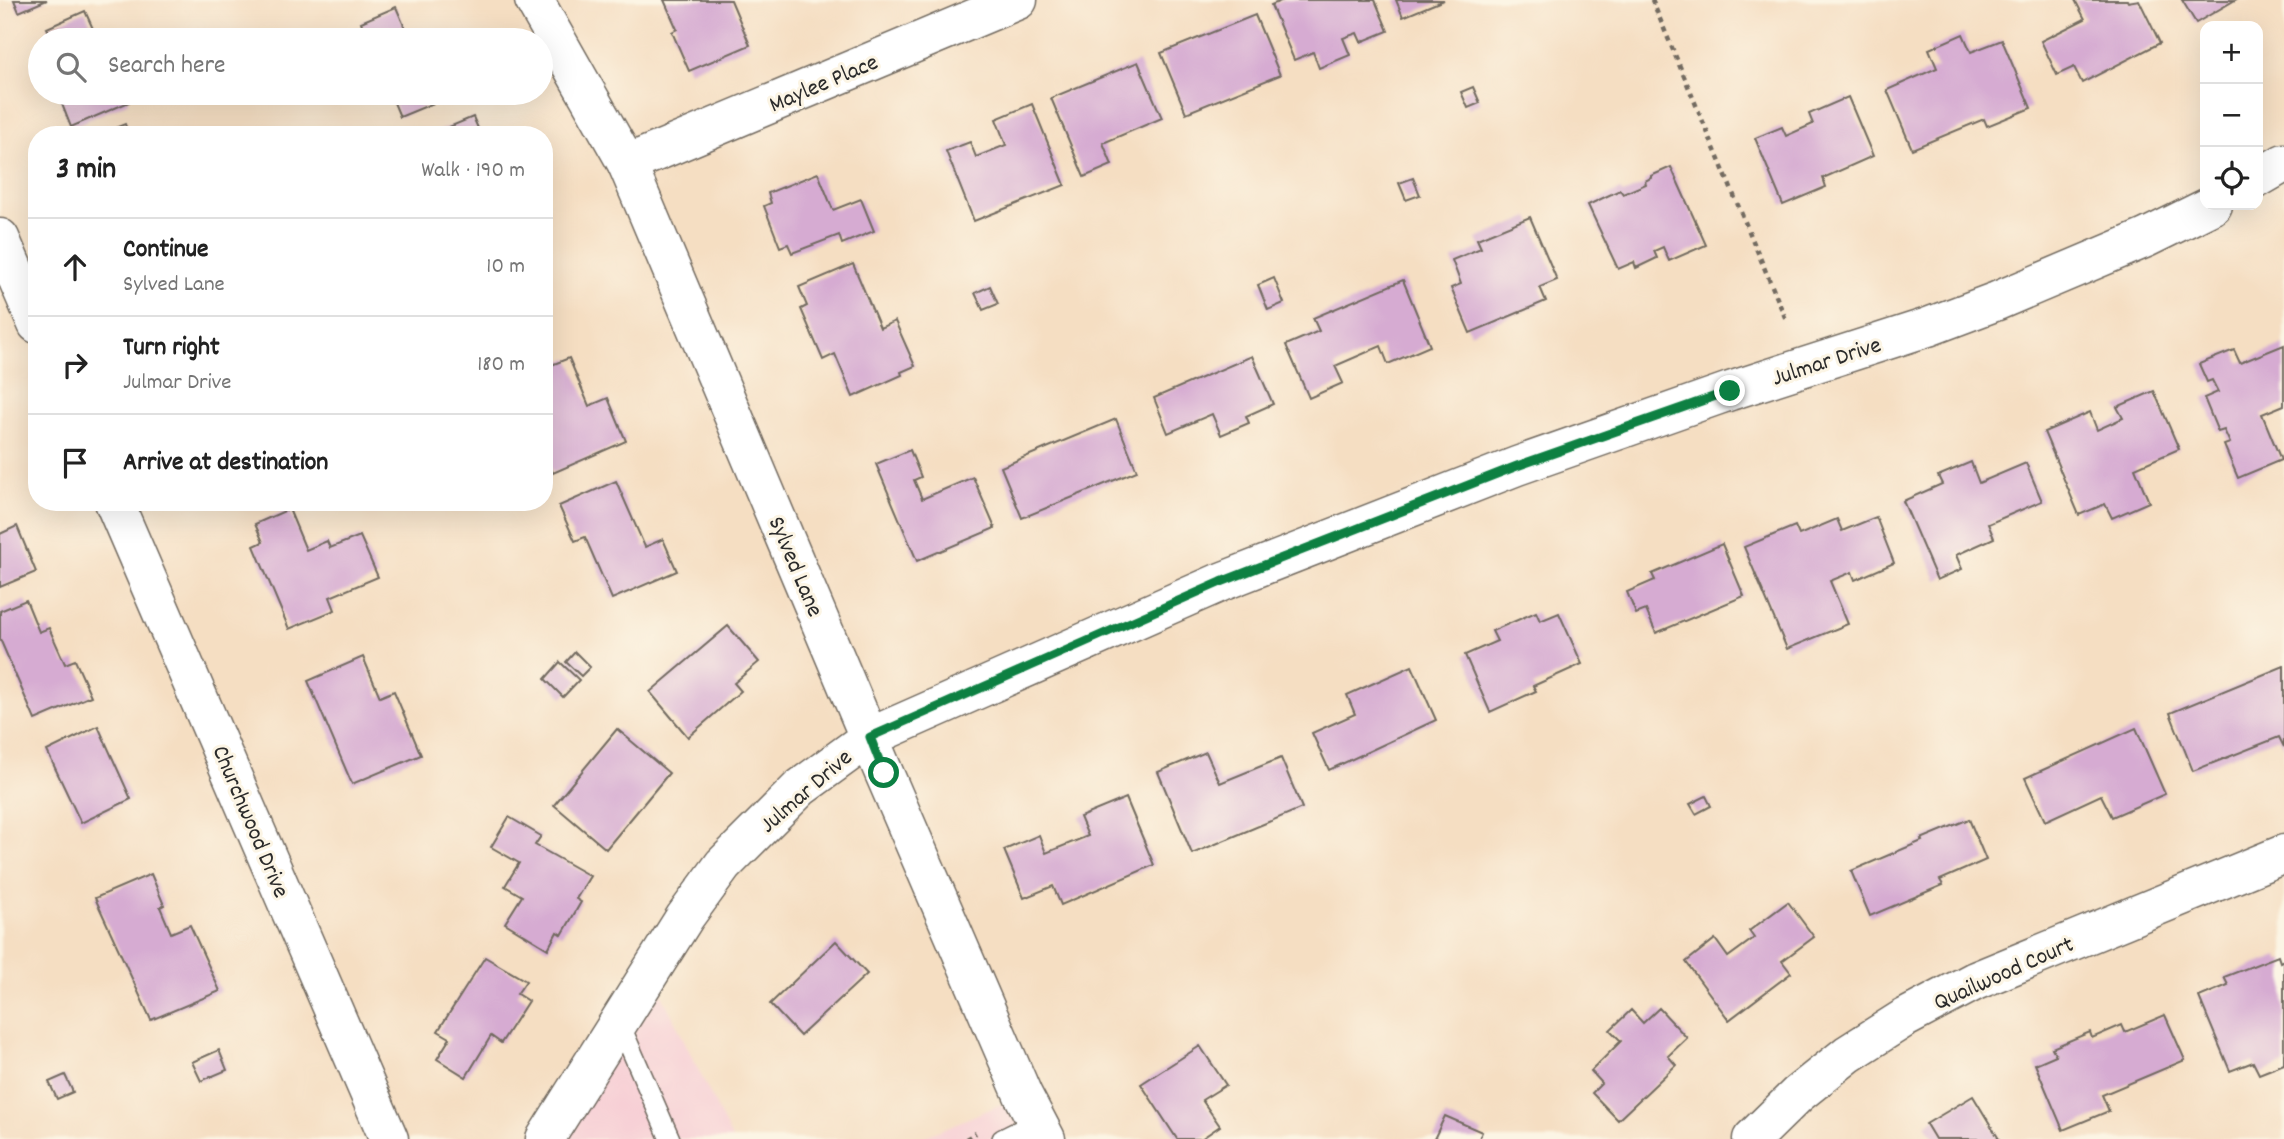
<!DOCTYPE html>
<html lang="en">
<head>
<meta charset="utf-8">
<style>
	:root { --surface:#fff; --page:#f6f6f6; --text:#222; --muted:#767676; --line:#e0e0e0 }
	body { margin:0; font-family:Dekko,sans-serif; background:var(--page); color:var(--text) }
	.controls { position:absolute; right:21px; top:21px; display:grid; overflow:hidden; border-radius:14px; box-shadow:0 7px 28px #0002 }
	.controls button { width:63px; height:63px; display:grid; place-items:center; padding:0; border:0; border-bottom:2px solid var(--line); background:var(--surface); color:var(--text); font:35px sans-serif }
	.stop { position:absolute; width:21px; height:21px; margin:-16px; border:5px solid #0b8043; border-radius:50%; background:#fff }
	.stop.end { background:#0b8043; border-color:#fff; box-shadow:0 2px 7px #0008 }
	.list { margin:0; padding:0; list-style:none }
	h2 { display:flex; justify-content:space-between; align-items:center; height:91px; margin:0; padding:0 28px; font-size:30px }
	h2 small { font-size:23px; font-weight:400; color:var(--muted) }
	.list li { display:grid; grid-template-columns:46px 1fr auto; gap:21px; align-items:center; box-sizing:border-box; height:98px; padding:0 28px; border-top:2px solid var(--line) }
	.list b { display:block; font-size:26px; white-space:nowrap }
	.list p { margin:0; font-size:23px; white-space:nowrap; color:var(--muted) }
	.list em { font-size:23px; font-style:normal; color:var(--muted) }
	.icon { flex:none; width:38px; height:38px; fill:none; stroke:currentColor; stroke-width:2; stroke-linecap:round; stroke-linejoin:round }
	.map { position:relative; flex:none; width:2284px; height:1139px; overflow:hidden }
	.search { position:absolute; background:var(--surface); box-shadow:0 7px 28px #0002; left:28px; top:28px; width:525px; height:77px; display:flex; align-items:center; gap:18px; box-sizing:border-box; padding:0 24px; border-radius:38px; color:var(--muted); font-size:26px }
	.panel { position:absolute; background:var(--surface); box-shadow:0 7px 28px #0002; left:28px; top:126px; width:525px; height:385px; border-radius:28px }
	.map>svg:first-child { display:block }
	.built { fill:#f7cfd5 }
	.building { fill:#d6abd2 }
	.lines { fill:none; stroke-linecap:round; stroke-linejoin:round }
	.lane-casing { stroke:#726a60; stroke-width:22 }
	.street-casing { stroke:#726a60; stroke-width:41 }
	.path { stroke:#726a60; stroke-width:4.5; stroke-dasharray:5 5; stroke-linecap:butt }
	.lane { stroke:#fff; stroke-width:19 }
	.street { stroke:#fff; stroke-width:38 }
	.route { stroke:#0b8043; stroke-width:9 }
	.labels { text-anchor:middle; stroke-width:6; stroke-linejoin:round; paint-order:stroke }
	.street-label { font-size:24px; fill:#2b2b2b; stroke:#fcf5e5 }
</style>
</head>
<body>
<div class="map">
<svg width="2284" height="1139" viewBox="0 0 2284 1139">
	<rect width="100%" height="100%" fill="#fcf5e5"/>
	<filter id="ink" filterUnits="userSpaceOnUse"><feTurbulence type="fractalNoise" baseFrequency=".0143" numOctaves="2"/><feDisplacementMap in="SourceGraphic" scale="14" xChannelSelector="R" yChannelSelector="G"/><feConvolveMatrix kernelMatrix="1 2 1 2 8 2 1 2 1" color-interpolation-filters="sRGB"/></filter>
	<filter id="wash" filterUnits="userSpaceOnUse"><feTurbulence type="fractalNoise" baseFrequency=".00686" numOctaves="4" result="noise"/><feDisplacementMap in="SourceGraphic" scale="28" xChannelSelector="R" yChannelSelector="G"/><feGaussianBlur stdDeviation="1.57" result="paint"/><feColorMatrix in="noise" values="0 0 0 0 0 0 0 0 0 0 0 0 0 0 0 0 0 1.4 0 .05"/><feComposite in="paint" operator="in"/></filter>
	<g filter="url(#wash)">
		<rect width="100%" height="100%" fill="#f5dec2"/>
		<g class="built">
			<polygon points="651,972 732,1139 545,1139"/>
			<polygon points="1023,1095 1038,1139 919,1139"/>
		</g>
		<g id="blocks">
			<g class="building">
				<polygon points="14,0 47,0 19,12"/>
				<polygon points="664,0 731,0 750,45 689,71 672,32 677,29"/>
				<polygon points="1283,0 1375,0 1388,31 1361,42 1357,33 1343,38 1350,55 1319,68 1313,52 1294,60 1271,5"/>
				<polygon points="1396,0 1444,0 1403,17"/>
				<polygon points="2075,0 2127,0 2128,2 2139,0 2160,43 2082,83 2074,67 2057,75 2041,41 2085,19"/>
				<polygon points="2182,0 2235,0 2196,23"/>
				<polygon points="396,7 408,35 417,31 421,40 368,40 361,22"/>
				<polygon points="85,11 98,40 53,40 47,28"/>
				<polygon points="1255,15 1280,75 1186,113 1161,53"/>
				<polygon points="1963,34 1971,52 2002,40 2031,108 1987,126 1984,119 1912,149 1887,90 1937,68 1929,49"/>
				<polygon points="1138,62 1162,118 1103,143 1112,165 1084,177 1051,98"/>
				<polygon points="1473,87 1480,103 1468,108 1461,92"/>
				<polygon points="64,93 125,93 129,102 71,127 60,99 66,97"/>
				<polygon points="390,93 458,93 400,117"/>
				<polygon points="1848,97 1873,156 1823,178 1826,187 1783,205 1755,138 1782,127 1786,136 1813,124 1809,114"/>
				<polygon points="1032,104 1065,185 974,221 946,151 970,142 976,157 1006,145 996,119"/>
				<polygon points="473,117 481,135 438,135 437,132"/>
				<polygon points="125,124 129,135 98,135"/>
				<polygon points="1671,167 1706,245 1669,261 1663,247 1654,251 1657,258 1636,268 1634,262 1618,269 1588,205 1620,190 1623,194 1646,184 1645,181 1651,178 1651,176"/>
				<polygon points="818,173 833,210 861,199 874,231 842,244 839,235 792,253 788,244 780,247 764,206 771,203 768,193"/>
				<polygon points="1413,178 1420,195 1406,200 1399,183"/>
				<polygon points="1530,217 1557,280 1540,287 1546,301 1470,333 1451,288 1461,284 1452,260 1481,248 1477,239"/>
				<polygon points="853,264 880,328 895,321 915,366 901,372 902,375 853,397 835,354 823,360 801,309 807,306 799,287"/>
				<polygon points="1274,278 1284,303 1268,310 1258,285"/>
				<polygon points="1403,280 1430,346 1388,364 1381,346 1335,366 1343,383 1309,398 1286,345 1319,331 1313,318"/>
				<polygon points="990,286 998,304 983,310 975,293"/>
				<polygon points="2284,345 2284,405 2262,414 2281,460 2238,478 2224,445 2230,443 2224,430 2218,432 2204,398 2218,392 2212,380 2207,382 2199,364 2234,350 2240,363"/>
				<polygon points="1252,356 1273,404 1246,416 1249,423 1221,435 1212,414 1168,433 1154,398"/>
				<polygon points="569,358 589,406 608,398 626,441 553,473 544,453 544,368"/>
				<polygon points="2154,391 2179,449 2135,468 2149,502 2112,518 2105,504 2079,515 2044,432 2090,412 2097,430 2123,418 2117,407"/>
				<polygon points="1116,419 1137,471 1022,518 1001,467"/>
				<polygon points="910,450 921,477 914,480 922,499 973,477 995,528 917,561 876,464"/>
				<polygon points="1971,462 1979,483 2026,463 2042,501 1988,524 1994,538 1956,555 1962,569 1937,580 1903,501 1942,484 1938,476"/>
				<polygon points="616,481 645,547 663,539 677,571 612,599 585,537 575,541 559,506"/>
				<polygon points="289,509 306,550 327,541 330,548 360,536 378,577 330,597 335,610 289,629 254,546 263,542 255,524"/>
				<polygon points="1876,517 1894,563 1855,580 1852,572 1830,581 1848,624 1787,649 1744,547 1795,526 1799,535 1837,519 1842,531"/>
				<polygon points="17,526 36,572 0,587 0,534"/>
				<polygon points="1722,544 1744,596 1656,633 1646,610 1636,614 1627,592 1655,580 1652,574"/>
				<polygon points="26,600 39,632 49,628 65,664 75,660 91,696 35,720 0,639 0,611"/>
				<polygon points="1536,612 1540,621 1559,613 1582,664 1533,686 1536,691 1490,712 1465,655 1497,641 1492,631"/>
				<polygon points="728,626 759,662 734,683 741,691 688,737 650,692"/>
				<polygon points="575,652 590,667 581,676 566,662"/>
				<polygon points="363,657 380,697 394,691 421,755 352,784 308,681"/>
				<polygon points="560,662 579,680 563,697 545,679"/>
				<polygon points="1412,666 1436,720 1329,770 1312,733 1355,714 1347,695"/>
				<polygon points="2284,666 2284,747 2279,737 2193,771 2170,713"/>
				<polygon points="98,726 131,799 81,823 47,751"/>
				<polygon points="2136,728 2165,794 2112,817 2101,795 2045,821 2025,778"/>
				<polygon points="617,729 669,773 606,849 554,805"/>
				<polygon points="1206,752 1220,783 1281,758 1302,808 1192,854 1158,772"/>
				<polygon points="1706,796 1711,806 1696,814 1690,804"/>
				<polygon points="1126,798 1154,865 1061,905 1053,886 1024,898 1004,850 1039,835 1046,853 1088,836 1080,817"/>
				<polygon points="509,817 541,836 535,845 590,876 576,899 581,902 562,935 557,932 548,949 505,923 522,896 505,886 519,863 491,847"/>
				<polygon points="1969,819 1986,860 1940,880 1943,885 1870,916 1851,871 1922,841 1921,839"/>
				<polygon points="151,874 164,905 160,907 171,933 190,925 220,991 151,1020 95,898"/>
				<polygon points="1788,902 1814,937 1782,961 1791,973 1729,1020 1686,962 1715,939 1728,957 1754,938 1749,931"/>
				<polygon points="836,941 867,974 800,1036 770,1004"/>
				<polygon points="2278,956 2280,962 2284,960 2284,1064 2259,1074 2253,1062 2230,1071 2199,997 2228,985 2224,977"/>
				<polygon points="485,957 526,981 517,994 528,1001 501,1043 491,1036 466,1077 437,1059 450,1038 438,1031"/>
				<polygon points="1659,1008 1687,1038 1668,1056 1676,1065 1618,1120 1592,1093 1602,1083 1591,1071 1621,1041 1610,1030 1631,1010 1643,1023"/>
				<polygon points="2165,1015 2185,1060 2102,1095 2109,1111 2063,1130 2035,1064 2056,1055 2052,1048 2090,1032 2092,1038 2122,1025 2125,1032"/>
				<polygon points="1200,1046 1226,1085 1202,1100 1220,1126 1201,1139 1177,1139 1141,1084"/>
				<polygon points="219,1050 227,1070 201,1081 192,1062"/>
				<polygon points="65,1075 73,1092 57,1099 49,1082"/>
				<polygon points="1973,1096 1999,1139 1935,1139 1926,1124"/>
				<polygon points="1445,1116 1482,1132 1479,1139 1434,1139"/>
			</g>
		</g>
	</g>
	<g filter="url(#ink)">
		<use href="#blocks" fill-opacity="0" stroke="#726a60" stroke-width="2"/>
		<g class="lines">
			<g class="lane-casing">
				<g id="lane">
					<polyline points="619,1022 670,1139"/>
					<polyline points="1002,1139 1036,1122"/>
				</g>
			</g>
			<g class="street-casing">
				<g id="street">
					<polyline points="534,0 627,164 884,773 1023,1095 1046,1139"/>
					<polyline points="627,164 1018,0"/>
					<polyline points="2258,178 2284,163"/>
					<polyline points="0,238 37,324"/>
					<polyline points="114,502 389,1139"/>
					<polyline points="545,1139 685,917 723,865 800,788 870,737 1221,582 1517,466 1730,391 1928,327 1997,301 2146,238 2213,205"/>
					<polyline points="1752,1139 1798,1094 1848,1054 1903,1019 1975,981 2284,854"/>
				</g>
			</g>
			<g class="path">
				<polyline points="1652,0 1787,322"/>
				<polyline points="966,1139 976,1133"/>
			</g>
			<use href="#lane" class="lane"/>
			<use href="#street" class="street"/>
		</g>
	</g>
	<g class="lines" filter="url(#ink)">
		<polyline class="route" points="884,773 870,737 1221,582 1517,466 1730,391"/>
	</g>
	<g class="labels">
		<g class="street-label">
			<text transform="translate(823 82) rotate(-23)" y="8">Maylee Place</text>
			<text transform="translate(1826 360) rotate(-18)" y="8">Julmar Drive</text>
			<text transform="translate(797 566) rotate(67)" y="8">Sylved Lane</text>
			<text transform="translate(805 790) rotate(-41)" y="8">Julmar Drive</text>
			<text transform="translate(252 821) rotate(67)" y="8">Churchwood Drive</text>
			<text transform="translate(2003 972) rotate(-24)" y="8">Quailwood Court</text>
		</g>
	</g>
</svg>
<div class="controls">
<button>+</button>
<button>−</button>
<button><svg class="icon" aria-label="locate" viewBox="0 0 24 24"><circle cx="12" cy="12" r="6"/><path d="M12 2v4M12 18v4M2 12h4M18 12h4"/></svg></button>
</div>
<div class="stop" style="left:884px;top:773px"></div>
<div class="stop end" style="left:1730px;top:391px"></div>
<div class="search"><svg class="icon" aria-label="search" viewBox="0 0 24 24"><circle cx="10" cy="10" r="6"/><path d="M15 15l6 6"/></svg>Search here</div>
<section class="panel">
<h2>3 min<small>Walk · 190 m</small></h2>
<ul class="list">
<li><svg class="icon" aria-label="ahead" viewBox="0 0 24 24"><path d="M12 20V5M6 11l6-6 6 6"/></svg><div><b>Continue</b><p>Sylved Lane</p></div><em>10 m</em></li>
<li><svg class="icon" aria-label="right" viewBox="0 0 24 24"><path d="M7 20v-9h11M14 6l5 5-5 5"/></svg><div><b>Turn right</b><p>Julmar Drive</p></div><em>180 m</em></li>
<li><svg class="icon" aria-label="arrive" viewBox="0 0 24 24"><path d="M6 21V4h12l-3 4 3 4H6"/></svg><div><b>Arrive at destination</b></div></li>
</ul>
</section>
</div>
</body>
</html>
